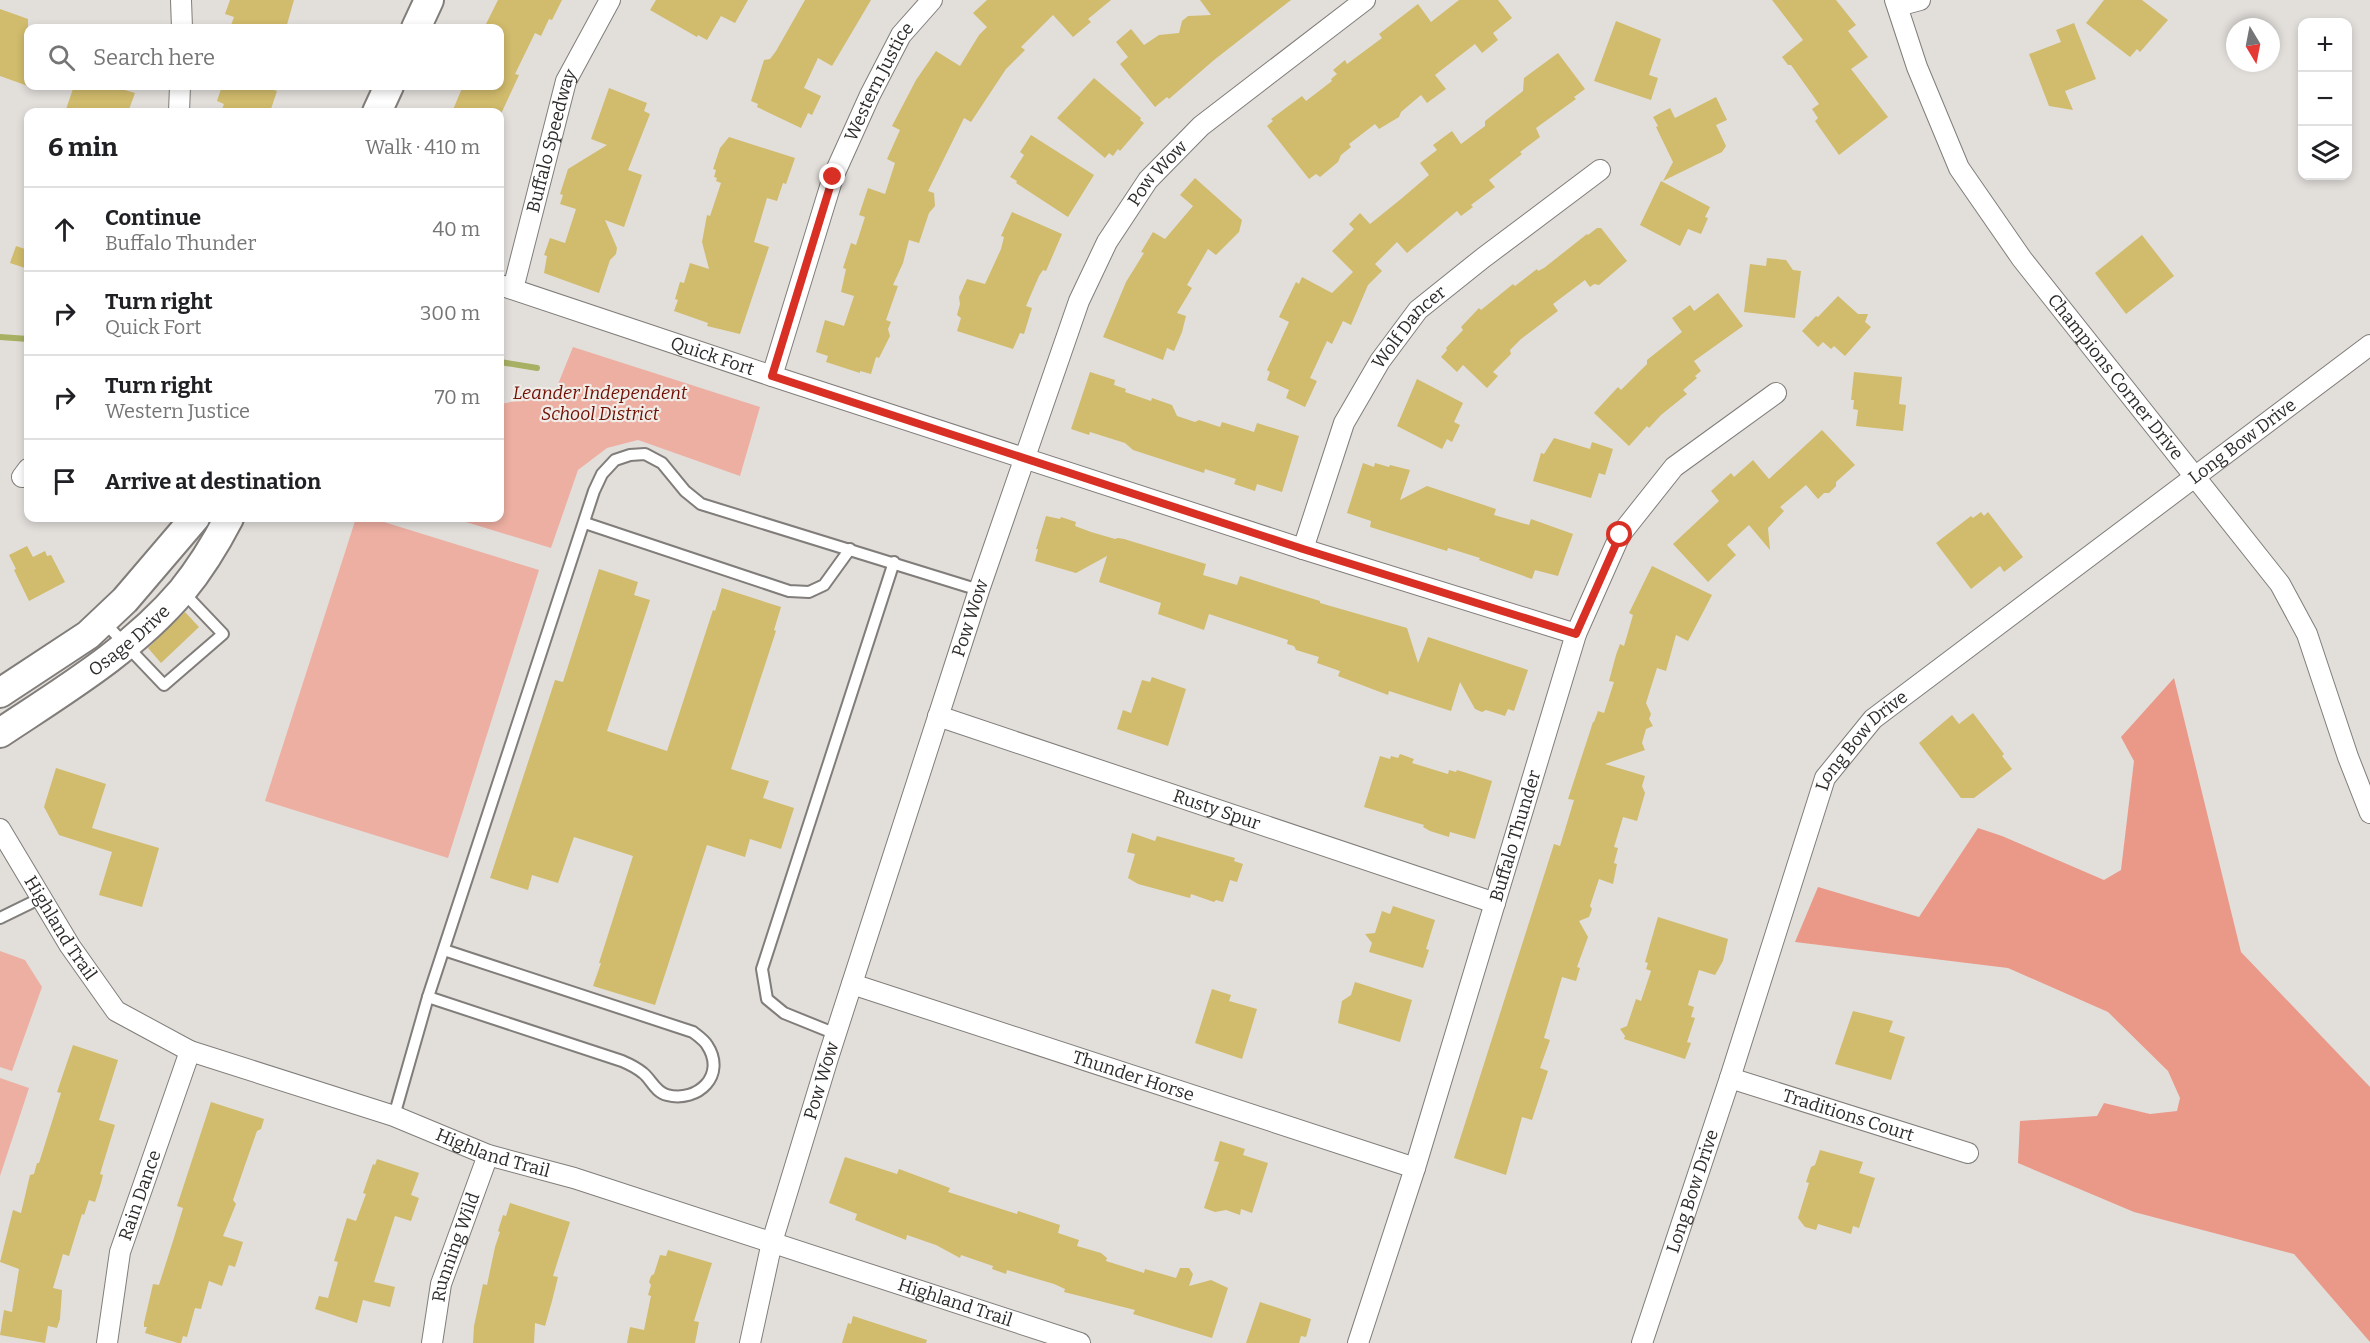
<!DOCTYPE html>
<html lang="en">
<head>
<meta charset="utf-8">
<style>
	:root { --surface:#fff; --page:#f2f2f2; --text:#202124; --muted:#757577; --line:#e0e0e0 }
	body { margin:0; font-family:Bitter,serif; background:var(--page); color:var(--text) }
	.controls { position:absolute; right:18px; top:18px; display:grid; overflow:hidden; border-radius:12px; box-shadow:0 3px 9px #0003 }
	.controls button { width:54px; height:54px; display:grid; place-items:center; padding:0; border:0; border-bottom:2px solid var(--line); background:var(--surface); color:var(--text); font:30px sans-serif }
	.compass { position:absolute; left:2226px; top:18px; width:54px; height:54px; border-radius:50%; background:var(--surface); box-shadow:0 3px 9px #0003; rotate:170deg }
	.stop { position:absolute; width:18px; height:18px; margin:-14px; border:4px solid #d93025; border-radius:50%; background:#fff }
	.stop.end { background:#d93025; border-color:#fff; box-shadow:0 2px 6px #0008 }
	.list { margin:0; padding:0; list-style:none }
	h2 { display:flex; justify-content:space-between; align-items:center; height:78px; margin:0; padding:0 24px; font-size:26px }
	h2 small { font-size:20px; font-weight:400; color:var(--muted) }
	.list li { display:grid; grid-template-columns:39px 1fr auto; gap:18px; align-items:center; box-sizing:border-box; height:84px; padding:0 24px; border-top:2px solid var(--line) }
	.list b { display:block; font-size:22px; white-space:nowrap }
	.list p { margin:0; font-size:20px; white-space:nowrap; color:var(--muted) }
	.list em { font-size:20px; font-style:normal; color:var(--muted) }
	.icon { flex:none; width:33px; height:33px; fill:none; stroke:currentColor; stroke-width:2; stroke-linecap:round; stroke-linejoin:round }
	.map { position:relative; flex:none; width:2370px; height:1343px; overflow:hidden }
	.search { position:absolute; background:var(--surface); box-shadow:0 3px 9px #0003; left:24px; top:24px; width:480px; height:66px; display:flex; align-items:center; gap:15px; box-sizing:border-box; padding:0 21px; border-radius:12px; color:var(--muted); font-size:22px }
	.panel { position:absolute; background:var(--surface); box-shadow:0 3px 9px #0003; left:24px; top:108px; width:480px; height:414px; border-radius:12px }
	.map>svg:first-child { display:block }
	.green { fill:#edafa2 }
	.forest { fill:#ea9887 }
	.lines { fill:none; stroke-linecap:round; stroke-linejoin:round }
	.stream { stroke:#a7b063; stroke-width:6 }
	.building { fill:#d1bb6c }
	.lane-casing { stroke:#807d7a; stroke-width:14 }
	.street-casing { stroke:#807d7a; stroke-width:22 }
	.secondary-casing { stroke:#807d7a; stroke-width:32 }
	.lane { stroke:#fff; stroke-width:10 }
	.street { stroke:#fff; stroke-width:20 }
	.secondary { stroke:#fff; stroke-width:28 }
	.route { stroke:#d93025; stroke-width:8 }
	.labels { text-anchor:middle; stroke-width:4.5; stroke-linejoin:round; paint-order:stroke }
	.street-label { font-size:18px; fill:#2d2c2a; stroke:#f0ece8 }
	.park-label { font-size:18px; font-style:italic; fill:#6f0e00; stroke:#f0ece8 }
</style>
</head>
<body>
<div class="map">
<svg width="2370" height="1343" viewBox="0 0 2370 1343">
	<rect width="100%" height="100%" fill="#e2dfdb"/>
	<g class="green">
		<polygon points="573,347 760,407 740,476 638,440 607,448 578,470 551,548 453,518 500,518 500,404 554,394"/>
		<polygon points="356,518 371,518 539,570 448,858 265,801"/>
		<polygon points="0,951 25,960 42,987 12,1071 0,1067"/>
		<polygon points="0,1078 29,1088 0,1176"/>
	</g>
	<polygon class="forest" points="2174,678 2241,952 2370,1087 2370,1342 2294,1254 2134,1212 2018,1163 2020,1121 2097,1116 2104,1103 2150,1114 2177,1111 2180,1098 2168,1071 2108,1012 2008,968 1795,942 1818,887 1919,917 1978,828 2002,836 2104,880 2121,870 2134,761 2121,737"/>
	<g class="lines">
		<g class="stream">
			<polyline points="0,337 28,339"/>
			<polyline points="500,362 537,368"/>
		</g>
	</g>
	<g class="building">
		<polygon points="230,0 294,0 286,28 230,28 234,17 225,14"/>
		<polygon points="498,0 562,0 552,20 549,19 541,36 535,33 515,74 519,75 500,116 500,112 452,112 463,86 500,86 500,28 484,28"/>
		<polygon points="656,0 748,0 735,23 721,16 707,40 698,35 697,37 650,10"/>
		<polygon points="805,0 871,0 832,66 818,58 804,88 821,96 812,115 808,113 801,128 757,107 758,104 751,101 764,60 770,59 776,51"/>
		<polygon points="987,0 1111,0 1088,19 1091,22 1073,37 1053,15 1021,47 1025,50 1006,69 971,122 964,118 928,191 934,193 935,206 929,213 919,243 909,240 903,263 893,285 898,286 886,320 891,322 888,329 890,336 879,358 876,357 871,374 860,371 860,373 826,362 828,356 816,352 825,320 844,326 854,296 841,292 846,269 843,268 851,243 856,245 865,217 859,215 868,188 885,194 895,163 887,159 900,130 892,126 916,80 936,51 960,66 979,35 987,27 973,13"/>
		<polygon points="1200,0 1291,0 1214,60 1169,99 1167,97 1155,107 1120,64 1128,57 1116,42 1131,29 1144,45 1159,35 1179,33 1182,21 1188,16 1211,15"/>
		<polygon points="1459,0 1498,0 1512,18 1493,33 1498,40 1482,53 1475,44 1435,75 1446,89 1427,103 1421,95 1401,112 1399,117 1379,129 1375,124 1349,144 1351,147 1341,155 1338,162 1320,177 1316,174 1309,179 1267,126 1273,121 1271,119 1302,96 1306,101 1332,81 1331,79 1337,74 1333,70 1345,60 1347,64 1382,38 1379,34 1418,4 1431,22"/>
		<polygon points="1772,0 1836,0 1856,25 1848,31 1868,57 1851,69 1888,117 1839,155 1815,121 1818,118 1812,109 1819,104 1791,65 1788,65 1782,57 1803,40"/>
		<polygon points="2104,0 2142,0 2168,20 2140,52 2137,49 2130,57 2086,23"/>
		<polygon points="0,9 28,19 28,86 0,76"/>
		<polygon points="1616,21 1661,39 1649,75 1658,78 1651,100 1594,81"/>
		<polygon points="2074,23 2096,79 2065,91 2073,110 2049,106 2029,54 2061,42 2056,30"/>
		<polygon points="1558,53 1585,89 1574,97 1576,99 1536,128 1540,137 1520,152 1522,154 1489,180 1495,187 1471,205 1473,207 1461,216 1457,211 1407,253 1397,242 1375,264 1382,271 1368,285 1351,325 1343,321 1332,344 1327,341 1310,378 1317,381 1305,407 1286,398 1289,390 1267,380 1270,372 1267,370 1289,322 1279,317 1296,282 1299,284 1302,277 1332,293 1353,272 1332,251 1354,229 1349,224 1360,213 1370,224 1401,199 1429,175 1420,163 1437,150 1433,145 1452,131 1461,144 1485,126 1485,121 1523,91 1524,78"/>
		<polygon points="1094,78 1141,118 1140,120 1144,123 1120,151 1118,149 1113,156 1109,153 1105,158 1057,118"/>
		<polygon points="74,86 111,86 135,93 128,112 65,112"/>
		<polygon points="222,86 261,86 277,91 270,112 221,112 224,104 217,101"/>
		<polygon points="609,88 647,103 644,111 650,114 628,170 642,175 624,227 605,220 617,248 616,254 610,260 599,293 544,273 547,256 544,255 550,238 565,243 576,209 560,204 563,195 560,194 568,169 607,145 591,139"/>
		<polygon points="1716,97 1727,120 1716,125 1726,146 1722,152 1663,181 1673,162 1656,127 1658,126 1653,117 1670,108 1675,118"/>
		<polygon points="1031,135 1094,175 1068,217 1016,183 1017,181 1010,177 1024,155 1020,152"/>
		<polygon points="729,137 795,158 786,184 783,183 777,201 767,198 754,242 769,247 740,334 707,326 708,323 674,311 678,300 675,299 680,282 684,283 690,263 709,269 702,242 707,215 710,216 721,183 716,181 717,178 714,177 716,170 713,169 720,148"/>
		<polygon points="1195,178 1242,220 1239,232 1216,255 1208,249 1187,285 1192,288 1177,313 1186,316 1182,332 1174,351 1167,348 1163,360 1103,337 1126,282 1144,253 1141,252 1153,232 1165,239 1193,206 1180,195"/>
		<polygon points="1661,181 1710,207 1705,217 1708,218 1701,234 1688,229 1680,246 1640,225"/>
		<polygon points="1012,212 1062,234 1046,271 1043,270 1039,276 1026,306 1032,308 1024,334 1020,333 1013,349 957,331 961,318 957,315 960,304 959,297 967,279 985,284 1001,249 1004,237 1001,236"/>
		<polygon points="1597,228 1601,228 1627,261 1599,285 1594,284 1590,287 1585,280 1553,304 1558,311 1521,339 1510,350 1511,354 1493,372 1498,376 1487,388 1463,365 1457,372 1441,357 1447,350 1446,348 1463,330 1461,327 1479,308 1481,310 1513,284 1515,286 1537,269 1538,271 1544,268 1587,234 1588,235"/>
		<polygon points="2142,235 2174,276 2126,314 2095,273"/>
		<polygon points="16,246 28,250 28,269 10,263"/>
		<polygon points="1767,258 1786,260 1793,270 1801,271 1795,318 1744,312 1750,264 1766,266"/>
		<polygon points="1718,293 1743,326 1694,361 1701,371 1695,376 1697,378 1683,390 1687,394 1661,415 1649,428 1647,426 1629,446 1594,413 1618,387 1621,390 1647,364 1647,360 1682,332 1672,318 1690,305 1694,311"/>
		<polygon points="1838,296 1858,314 1868,314 1865,322 1871,327 1845,356 1834,346 1831,349 1823,342 1818,347 1802,331 1816,316 1818,317"/>
		<polygon points="1090,372 1115,380 1114,385 1126,389 1125,392 1151,401 1152,398 1172,405 1177,416 1195,422 1199,420 1220,427 1222,422 1254,432 1257,423 1299,436 1282,492 1257,484 1255,491 1234,484 1236,479 1205,469 1204,473 1133,450 1125,443 1090,432 1089,435 1071,429"/>
		<polygon points="1854,372 1902,377 1899,404 1906,405 1903,431 1856,426 1858,410 1853,409 1854,400 1851,400"/>
		<polygon points="1417,379 1463,403 1454,422 1460,425 1452,442 1447,439 1442,449 1397,426"/>
		<polygon points="1822,430 1855,465 1836,482 1836,486 1829,493 1824,493 1818,499 1806,485 1780,507 1784,511 1768,528 1770,550 1749,525 1727,545 1736,555 1708,582 1673,544 1719,501 1711,491 1731,473 1734,477 1753,460 1769,479"/>
		<polygon points="1554,438 1590,449 1592,442 1613,449 1605,475 1599,473 1591,498 1533,481 1541,453 1544,454"/>
		<polygon points="1363,463 1374,467 1375,463 1389,467 1390,465 1410,470 1400,500 1427,486 1496,509 1494,515 1529,525 1531,519 1573,534 1558,576 1535,570 1532,579 1479,560 1480,558 1448,548 1447,551 1370,527 1371,521 1347,513"/>
		<polygon points="1981,512 1984,516 1988,512 2023,557 2004,572 2000,566 1971,589 1936,543 1971,516 1973,518"/>
		<polygon points="1046,516 1060,519 1061,517 1076,522 1075,526 1091,532 1115,539 1118,538 1124,539 1206,564 1203,575 1237,585 1240,576 1320,601 1320,603 1407,628 1418,663 1428,637 1528,670 1514,711 1508,709 1505,716 1486,710 1482,712 1475,709 1460,682 1451,711 1389,691 1388,695 1338,676 1340,671 1317,663 1319,657 1296,650 1294,646 1287,644 1288,640 1209,614 1204,630 1158,614 1161,603 1099,582 1107,556 1076,573 1035,561 1038,549 1036,549"/>
		<polygon points="27,546 33,557 45,551 47,556 51,555 65,582 29,601 14,570 16,569 9,555"/>
		<polygon points="1652,566 1712,595 1688,641 1676,635 1666,671 1657,668 1646,703 1651,714 1649,719 1653,726 1646,729 1642,743 1645,750 1605,764 1645,776 1642,786 1645,793 1637,821 1623,817 1614,847 1618,848 1614,863 1617,864 1613,884 1599,879 1590,906 1592,909 1589,917 1579,921 1588,937 1577,967 1580,968 1576,981 1562,977 1544,1038 1550,1040 1540,1068 1548,1071 1532,1120 1522,1117 1506,1175 1454,1158 1554,844 1560,846 1574,800 1568,799 1593,722 1594,722 1598,711 1604,713 1614,682 1609,681 1616,655 1620,644 1624,646 1633,615 1629,613"/>
		<polygon points="599,569 638,582 634,595 650,600 607,731 667,751 713,610 715,611 722,588 781,607 774,630 776,631 731,769 769,781 763,798 794,808 781,849 750,839 745,857 707,845 655,1005 593,986 601,963 599,963 633,856 574,837 558,883 532,875 528,890 490,878 555,680 563,682"/>
		<polygon points="185,612 199,627 161,663 148,648"/>
		<polygon points="1152,677 1186,689 1168,746 1117,729 1123,710 1131,713 1142,680 1150,682"/>
		<polygon points="1973,713 2004,754 2002,756 2012,769 1974,798 1961,798 1919,743 1952,715 1959,724"/>
		<polygon points="1400,754 1414,759 1412,763 1448,774 1449,770 1456,772 1457,770 1492,781 1475,839 1450,832 1449,837 1430,831 1423,827 1424,825 1364,807 1380,756 1390,759 1391,756 1398,758"/>
		<polygon points="56,768 106,784 92,828 159,848 142,907 99,895 112,852 59,835 44,807"/>
		<polygon points="1132,833 1155,841 1157,836 1235,858 1234,861 1243,864 1237,882 1230,880 1223,902 1216,900 1214,902 1191,894 1190,898 1138,884 1128,878 1135,854 1127,852"/>
		<polygon points="1393,906 1435,920 1426,949 1429,950 1423,968 1369,952 1372,943 1365,934 1375,933 1382,911 1390,914"/>
		<polygon points="1658,917 1728,939 1723,961 1715,975 1699,970 1688,1005 1694,1007 1691,1017 1695,1018 1687,1042 1691,1043 1685,1059 1624,1039 1625,1036 1620,1029 1627,1026 1636,999 1641,1001 1651,971 1646,969 1648,963 1645,962"/>
		<polygon points="1355,982 1412,1000 1400,1042 1338,1023 1342,1001 1351,995"/>
		<polygon points="1212,989 1231,995 1229,1001 1257,1009 1242,1059 1195,1043"/>
		<polygon points="1853,1011 1893,1021 1889,1032 1905,1037 1891,1080 1835,1064"/>
		<polygon points="73,1045 118,1060 99,1120 115,1125 100,1174 103,1175 101,1183 95,1202 89,1200 84,1215 82,1214 69,1256 63,1254 53,1288 62,1290 60,1319 57,1328 48,1326 45,1343 0,1335 4,1310 12,1312 19,1269 0,1262 13,1210 21,1213 30,1175 34,1174 37,1163 39,1163 61,1093 57,1092"/>
		<polygon points="211,1102 264,1119 261,1129 257,1131 245,1165 233,1200 236,1204 223,1236 243,1242 235,1267 229,1265 222,1286 209,1281 201,1309 195,1308 187,1337 183,1336 181,1343 178,1343 145,1333 147,1327 144,1327 144,1323 153,1284 159,1285 173,1241 183,1208 177,1206"/>
		<polygon points="1220,1141 1245,1149 1243,1155 1268,1163 1252,1213 1241,1209 1240,1215 1226,1210 1215,1212 1204,1208 1219,1162 1214,1161"/>
		<polygon points="1820,1150 1863,1162 1859,1173 1875,1178 1859,1228 1853,1226 1851,1234 1818,1224 1816,1230 1805,1227 1798,1218 1809,1183 1806,1182 1811,1167 1815,1165"/>
		<polygon points="845,1157 897,1174 899,1169 950,1188 948,1192 1017,1214 1018,1211 1060,1225 1058,1233 1079,1240 1077,1246 1101,1253 1107,1258 1106,1261 1144,1273 1145,1269 1176,1278 1180,1268 1189,1268 1193,1274 1189,1286 1211,1280 1228,1288 1212,1338 1133,1314 1135,1310 1064,1292 1065,1289 1054,1284 1007,1270 1006,1274 992,1269 993,1266 961,1255 960,1258 936,1245 907,1235 906,1240 855,1220 857,1214 829,1203"/>
		<polygon points="377,1159 419,1173 411,1195 419,1198 411,1221 395,1216 374,1282 395,1287 390,1307 363,1300 357,1323 315,1309 319,1296 328,1298 338,1262 334,1261 347,1218 356,1221 366,1194 363,1193 373,1164 375,1165"/>
		<polygon points="510,1203 570,1222 553,1276 558,1277 552,1301 545,1326 535,1323 534,1343 473,1343 474,1326 483,1284 487,1285 495,1247 500,1232 498,1231 503,1215 506,1216"/>
		<polygon points="668,1250 712,1263 694,1321 699,1322 695,1343 627,1343 630,1327 644,1330 651,1296 648,1295 651,1285 649,1282 651,1276 654,1274 660,1255 666,1256"/>
		<polygon points="1260,1302 1311,1319 1306,1337 1301,1336 1299,1343 1246,1343"/>
		<polygon points="853,1316 927,1340 926,1343 842,1343 848,1323 851,1324"/>
	</g>
	<g class="lines">
		<g class="lane-casing">
			<g id="lane">
				<polyline points="585,523 789,591 809,592 824,585 850,549"/>
				<polyline points="103,621 164,685 223,634 182,591"/>
				<polyline points="0,918 41,898"/>
				<path d="M428 997 622 1061C629 1064 637 1068 643 1073 651 1079 655 1092 667 1095 698 1103 727 1075 707 1045 704 1040 698 1036 693 1032L444 950"/>
				<polyline points="836,1034 784,1013 767,999 762,969 894,562"/>
				<polyline points="394,1116 428,997 594,491 602,474 615,460 630,455 645,454 662,463 685,491 701,504 979,590"/>
			</g>
		</g>
		<g class="street-casing">
			<g id="street">
				<polyline points="181,0 182,28"/>
				<path id="s1" d="M1895 0 1917 67 1959 168 2022 259 2280 584 2307 634 2348 757 2370 813"/>
				<polyline points="1898,6 1920,0"/>
				<polyline points="179,112 180,86"/>
				<path id="s2" d="M500 285 772 376 1303 549 1576 634"/>
				<path id="s3" d="M513 289 566 81 610 0"/>
				<path id="s4" d="M772 376 833 177 870 95 901 35 932 0"/>
				<polyline points="22,477 28,469"/>
				<path id="s5" d="M1303 549 1344 423 1380 361 1418 310 1483 258 1600 170"/>
				<path id="s6" d="M938 716 1495 903"/>
				<path id="s7" d="M0 829 70 946 116 1011 190 1051 394 1116 488 1155 574 1178 1080 1343"/>
				<path id="s8" d="M852 984 1415 1168"/>
				<path id="s9" d="M1730 1078 1968 1153"/>
				<path id="s10" d="M107 1343 120 1252 190 1051"/>
				<path id="s11" d="M432 1343 441 1284 488 1155"/>
				<path id="s12" d="M750 1343 772 1242 828 1058 979 590 1079 301 1107 242 1148 180 1201 126 1365 0"/>
				<path id="s13" d="M1358 1343 1415 1168 1576 634 1620 535 1674 467 1776 393"/>
				<path id="s14" d="M1642 1343 1730 1078 1825 778 1873 719 2370 345"/>
			</g>
		</g>
		<g class="secondary-casing">
			<g id="secondary">
				<polyline points="416,28 429,0"/>
				<polyline points="377,112 389,86"/>
				<polyline points="0,693 88,635 125,600 195,518"/>
				<path id="s15" d="M0 733C63 691 132 650 182 591 200 569 216 543 229 518"/>
			</g>
		</g>
		<use href="#lane" class="lane"/>
		<use href="#street" class="street"/>
		<use href="#secondary" class="secondary"/>
	</g>
	<g class="lines">
		<polyline class="route" points="833,177 772,376 1303,549 1576,634 1620,535"/>
	</g>
	<g class="labels">
		<g class="street-label">
			<text dy="6" stroke="none"><textPath href="#s4" startOffset="314">Western Justice</textPath></text>
			<text dy="6" stroke="none"><textPath href="#s3" startOffset="153">Buffalo Speedway</textPath></text>
			<text dy="6" stroke="none"><textPath href="#s12" startOffset="1244">Pow Wow</textPath></text>
			<text dy="6" stroke="none"><textPath href="#s5" startOffset="249">Wolf Dancer</textPath></text>
			<text dy="6" stroke="none"><textPath href="#s2" startOffset="224">Quick Fort</textPath></text>
			<text dy="6" stroke="none"><textPath href="#s1" startOffset="441">Champions Corner Drive</textPath></text>
			<text dy="6" stroke="none"><textPath href="#s14" startOffset="1132">Long Bow Drive</textPath></text>
			<text dy="6" stroke="none"><textPath href="#s12" startOffset="758">Pow Wow</textPath></text>
			<text dy="6" stroke="none"><textPath href="#s15" startOffset="159">Osage Drive</textPath></text>
			<text dy="6" stroke="none"><textPath href="#s14" startOffset="646">Long Bow Drive</textPath></text>
			<text dy="6" stroke="none"><textPath href="#s6" startOffset="294">Rusty Spur</textPath></text>
			<text dy="6" stroke="none"><textPath href="#s13" startOffset="531">Buffalo Thunder</textPath></text>
			<text dy="6" stroke="none"><textPath href="#s7" startOffset="116">Highland Trail</textPath></text>
			<text dy="6" stroke="none"><textPath href="#s8" startOffset="296">Thunder Horse</textPath></text>
			<text dy="6" stroke="none"><textPath href="#s12" startOffset="272">Pow Wow</textPath></text>
			<text dy="6" stroke="none"><textPath href="#s9" startOffset="124">Traditions Court</textPath></text>
			<text dy="6" stroke="none"><textPath href="#s7" startOffset="620">Highland Trail</textPath></text>
			<text dy="6" stroke="none"><textPath href="#s14" startOffset="160">Long Bow Drive</textPath></text>
			<text dy="6" stroke="none"><textPath href="#s10" startOffset="152">Rain Dance</textPath></text>
			<text dy="6" stroke="none"><textPath href="#s11" startOffset="99">Running Wild</textPath></text>
			<text dy="6" stroke="none"><textPath href="#s7" startOffset="1106">Highland Trail</textPath></text>
		</g>
		<g class="park-label">
			<text x="600" y="399">Leander Independent<tspan x="600" dy="21">School District</tspan></text>
		</g>
	</g>
</svg>
<div class="controls">
<button>+</button>
<button>−</button>
<button><svg class="icon" aria-label="layers" viewBox="0 0 24 24"><path d="M12 4l9 5-9 5-9-5zM3 14l9 5 9-5"/></svg></button>
</div>
<svg class="compass" viewBox="-18 -18 36 36"><path d="M0-13l5 13h-10z" fill="#e53935"/><path d="M0 13l5-13h-10z" fill="#757577"/></svg>
<div class="stop" style="left:1620px;top:535px"></div>
<div class="stop end" style="left:833px;top:177px"></div>
<div class="search"><svg class="icon" aria-label="search" viewBox="0 0 24 24"><circle cx="10" cy="10" r="6"/><path d="M15 15l6 6"/></svg>Search here</div>
<section class="panel">
<h2>6 min<small>Walk · 410 m</small></h2>
<ul class="list">
<li><svg class="icon" aria-label="ahead" viewBox="0 0 24 24"><path d="M12 20V5M6 11l6-6 6 6"/></svg><div><b>Continue</b><p>Buffalo Thunder</p></div><em>40 m</em></li>
<li><svg class="icon" aria-label="right" viewBox="0 0 24 24"><path d="M7 20v-9h11M14 6l5 5-5 5"/></svg><div><b>Turn right</b><p>Quick Fort</p></div><em>300 m</em></li>
<li><svg class="icon" aria-label="right" viewBox="0 0 24 24"><path d="M7 20v-9h11M14 6l5 5-5 5"/></svg><div><b>Turn right</b><p>Western Justice</p></div><em>70 m</em></li>
<li><svg class="icon" aria-label="arrive" viewBox="0 0 24 24"><path d="M6 21V4h12l-3 4 3 4H6"/></svg><div><b>Arrive at destination</b></div></li>
</ul>
</section>
</div>
</body>
</html>
